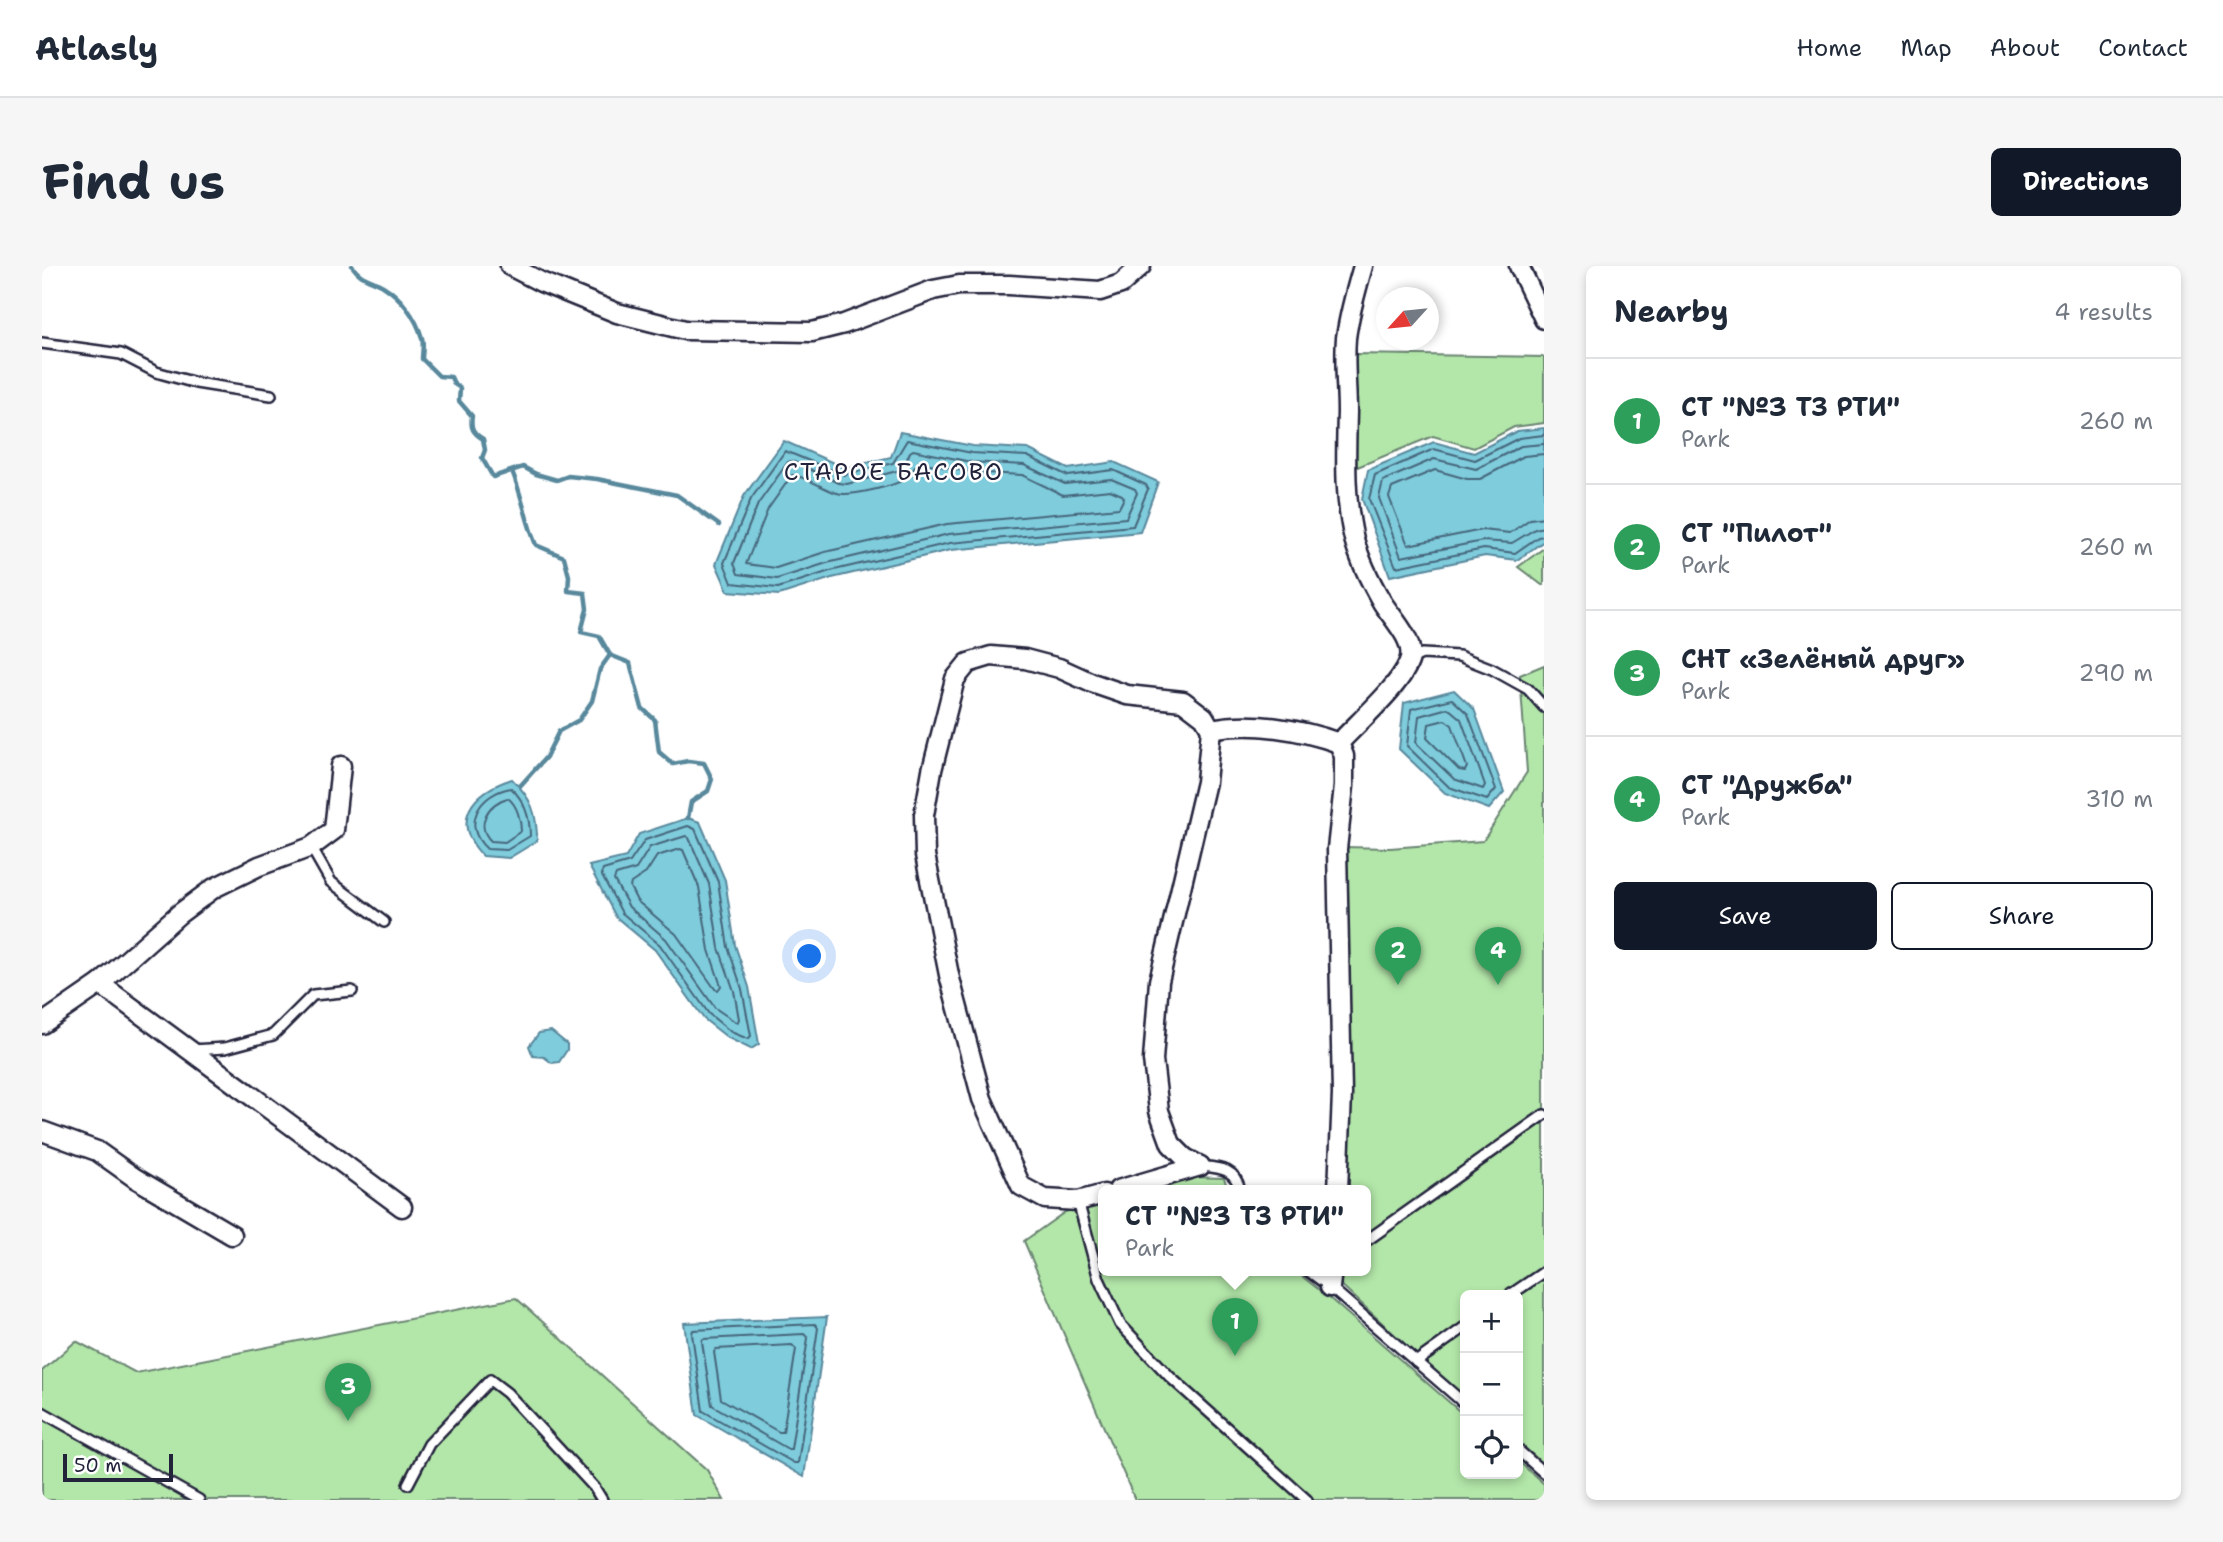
<!DOCTYPE html>
<html lang="en">
<head>
<meta charset="utf-8">
<style>
	:root { --surface:#fff; --page:#f6f6f7; --text:#1f2937; --muted:#747a83; --line:#e0e1e3; --accent:#111827 }
	body { margin:0; font-family:"Shantell Sans",sans-serif; background:var(--page); color:var(--text) }
	.controls { position:absolute; right:21px; bottom:21px; display:grid; overflow:hidden; border-radius:10px; box-shadow:0 4px 10px #0003 }
	.controls button { width:63px; height:63px; display:grid; place-items:center; padding:0; border:0; border-bottom:2px solid var(--line); background:var(--surface); color:var(--text); font:35px sans-serif }
	.compass { position:absolute; left:1334px; top:21px; width:63px; height:63px; border-radius:50%; background:var(--surface); box-shadow:0 4px 10px #0003; rotate:243deg }
	.scale { position:absolute; left:21px; bottom:18px; width:110px; box-sizing:border-box; padding-left:7px; border:4px solid #22223b; border-top:0; font-size:19px; line-height:24px; white-space:nowrap; color:#22223b; -webkit-text-stroke:5px #fff; paint-order:stroke }
	.you { position:absolute; left:768px; top:691px; width:24px; height:24px; margin:-18px; border:5px solid #fff; border-radius:50%; background:#1a73e8; box-shadow:0 0 0 10px #1a73e833 }
	.badge { display:grid; place-items:center; width:46px; height:46px; border-radius:50%; background:var(--accent); color:#fff; font-size:23px; font-weight:700 }
	.pin { position:absolute; translate:-50% -58px; filter:drop-shadow(0 2px 4px #0008) }
	.pin::after { content:''; position:absolute; top:37px; width:24px; height:21px; background:inherit; clip-path:polygon(0 0,100% 0,50% 100%) }
	.popup { position:absolute; left:1056px; top:919px; width:273px; height:91px; box-sizing:border-box; display:grid; place-content:center; border-radius:10px; background:var(--surface); filter:drop-shadow(0 2px 5px #0005); font-size:23px; white-space:nowrap; color:var(--muted) }
	.popup b { font-size:26px; color:var(--text) }
	.popup::after { content:''; position:absolute; left:50%; top:100%; margin-left:-14px; border:14px solid transparent; border-top-color:var(--surface) }
	.list { margin:0; padding:0; list-style:none }
	h2 { display:flex; justify-content:space-between; align-items:center; height:91px; margin:0; padding:0 28px; font-size:30px }
	h2 small { font-size:23px; font-weight:400; color:var(--muted) }
	.list li { display:grid; grid-template-columns:46px 1fr auto; gap:21px; align-items:center; box-sizing:border-box; height:126px; padding:0 28px; border-top:2px solid var(--line) }
	.list b { display:block; font-size:26px; white-space:nowrap }
	.list p { margin:0; font-size:23px; white-space:nowrap; color:var(--muted) }
	.list em { font-size:23px; font-style:normal; color:var(--muted) }
	.actions { display:flex; gap:14px; padding:21px 28px }
	.actions a { flex:1; padding:16px 0; border:2px solid var(--accent); border-radius:10px; text-align:center; font-size:24px; color:var(--accent) }
	.actions .main { background:var(--accent); color:#fff }
	.icon { flex:none; width:38px; height:38px; fill:none; stroke:currentColor; stroke-width:2; stroke-linecap:round; stroke-linejoin:round }
	.map { position:relative; flex:none; width:1502px; height:1234px; overflow:hidden; border-radius:10px }
	header { display:flex; align-items:center; gap:42px; box-sizing:border-box; height:98px; padding:0 35px; background:var(--surface); border-bottom:2px solid var(--line) }
	header strong { font-size:33px }
	nav { display:flex; gap:38px; margin-inline-start:auto; font-size:24px }
	.intro { display:flex; align-items:center; justify-content:space-between; box-sizing:border-box; height:168px; padding:0 42px }
	h1 { margin:0; font-size:49px }
	.button { padding:18px 32px; border-radius:10px; background:var(--accent); color:#fff; font-size:24px; font-weight:700 }
	main { display:flex; gap:42px; padding:0 42px }
	aside { flex:1; background:var(--surface); border-radius:10px; box-shadow:0 4px 10px #0003 }
	.map>svg:first-child { display:block }
	.green { fill:#b3e7a9; stroke:#6a8472; stroke-width:2 }
	.water { fill:#7eccdc; stroke:#59889c; stroke-width:2 }
	.lines { fill:none; stroke-linecap:round; stroke-linejoin:round }
	.shore { stroke:#47667b; stroke-width:2 }
	.stream { stroke:#59889c; stroke-width:4.5 }
	.service-casing { stroke:#22223b; stroke-width:14 }
	.minor-casing { stroke:#22223b; stroke-width:23 }
	.service { stroke:#fff; stroke-width:9 }
	.minor { stroke:#fff; stroke-width:18 }
	.labels { text-anchor:middle; stroke-width:5; stroke-linejoin:round; paint-order:stroke }
	.quarter-label { font-size:24px; letter-spacing:2px; fill:#22223b; stroke:#fff }
</style>
</head>
<body>
<header>
<strong>Atlasly</strong>
<nav><a>Home</a><a>Map</a><a>About</a><a>Contact</a></nav>
</header>
<div class="intro"><h1>Find us</h1><a class="button">Directions</a></div>
<main>
<div class="map">
<svg width="1502" height="1234" viewBox="0 0 1502 1234">
	<rect width="100%" height="100%" fill="#fff"/>
	<filter id="ink" filterUnits="userSpaceOnUse"><feTurbulence type="fractalNoise" baseFrequency=".0143" numOctaves="2"/><feDisplacementMap in="SourceGraphic" scale="14" xChannelSelector="R" yChannelSelector="G"/><feConvolveMatrix kernelMatrix="1 2 1 2 8 2 1 2 1" color-interpolation-filters="sRGB"/></filter>
	<g filter="url(#ink)">
		<g class="green">
			<polygon points="1310,88 1502,91 1502,157 1472,161 1432,182 1391,170 1313,202"/>
			<polygon points="1502,282 1502,319 1500,319 1476,301"/>
			<polygon points="1502,399 1502,1206 1476,1183 1476,1029 1423,1029 1423,1134 1294,1014 1297,1004 1324,1004 1324,924 1303,924 1301,581 1348,582 1441,575 1485,506 1478,409"/>
			<polygon points="1145,911 1182,912 1186,924 1100,924"/>
			<polygon points="1062,935 1062,1004 1252,1004 1285,1030 1423,1150 1423,1208 1476,1208 1476,1195 1502,1218 1502,1234 1093,1234 982,975 1023,946"/>
			<polygon points="474,1032 665,1204 682,1234 0,1234 0,1105 34,1075 94,1107"/>
		</g>
		<g class="water">
			<polygon points="1502,162 1502,275 1475,294 1443,290 1348,310 1320,233 1326,204 1392,176 1432,187 1475,165"/>
			<polygon points="858,166 931,180 986,183 1026,203 1072,196 1116,216 1098,266 909,284 790,312 737,329 686,325 674,298 702,230 742,175 803,202 849,191"/>
			<polygon points="1412,424 1432,443 1462,526 1447,543 1403,527 1357,483 1362,437"/>
			<path d="M470 513C490 533 495 547 495 575L467 592 441 590C407 555 430 526 470 513Z"/>
			<polygon points="646,552 658,556 683,614 693,679 707,721 717,778 709,783 686,772 662,753 613,684 574,651 547,600 584,591 597,568"/>
			<polygon points="509,765 525,778 525,784 517,796 510,797 502,791 491,790 487,780 497,767"/>
			<polygon points="785,1051 762,1211 655,1149 642,1057"/>
		</g>
		<g class="lines">
			<g class="shore">
				<polyline points="1502,169 1477,172 1433,194 1392,183 1333,209 1327,233 1354,301 1442,283 1473,287 1496,271 1502,270"/>
				<polygon points="865,174 930,187 985,190 1026,210 1071,204 1104,219 1106,223 1091,260 908,277 788,305 736,322 690,317 682,297 709,233 743,185 802,209 851,197"/>
				<polyline points="1502,178 1479,180 1434,203 1392,193 1341,215 1337,232 1359,291 1441,275 1470,277 1493,263 1502,261"/>
				<polygon points="871,184 929,196 982,199 1023,218 1069,213 1093,223 1095,227 1084,252 907,268 785,297 735,313 696,308 692,297 716,238 746,196 750,195 797,217 805,218 855,205 862,200 868,186"/>
				<polyline points="1502,188 1482,190 1438,213 1425,213 1393,204 1350,222 1347,231 1366,279 1440,264 1468,267 1488,253 1502,251"/>
				<path d="M878 196 928 206 980 209 1021 229 1068 224 1080 229 1082 232 1077 242 905 258 783 286 734 302 704 298 726 243 750 209C766 211 780 223 795 227 807 231 854 220 864 212 870 208 872 200 878 196Z"/>
				<polygon points="1410,433 1426,448 1454,523 1445,534 1407,521 1365,480 1369,443"/>
				<polygon points="1406,442 1419,453 1443,519 1441,523 1412,513 1374,477 1377,450"/>
				<polygon points="1403,454 1410,459 1425,501 1423,505 1417,504 1385,472 1387,458"/>
				<path d="M469 522C483 535 488 552 488 570L465 584 445 583C418 559 438 527 469 522Z"/>
				<path d="M466 532C475 539 479 554 479 565L463 576 449 575C432 559 447 536 466 532Z"/>
				<polygon points="646,560 653,563 676,616 686,681 700,723 709,770 706,773 689,766 667,748 618,679 580,647 559,608 561,604 588,596 603,574"/>
				<polygon points="644,570 647,572 667,618 677,682 692,725 697,753 695,757 673,742 624,673 587,641 572,614 574,609 594,603 608,581"/>
				<polygon points="638,583 641,584 657,621 667,684 679,720 676,724 673,723 634,668 595,635 588,621 589,617 604,607 615,590"/>
				<polygon points="773,1058 776,1062 756,1197 752,1197 661,1145 650,1068 651,1064"/>
				<polygon points="762,1068 766,1072 749,1183 746,1183 670,1139 660,1076 661,1073"/>
				<polygon points="750,1079 754,1083 741,1166 737,1166 679,1133 672,1086 674,1083"/>
			</g>
			<g class="stream">
				<path d="M310 0C320 14 327 12 341 20 359 31 374 51 380 72 382 78 380 87 380 93L397 110 409 111 412 118 418 122 417 135 430 150C428 162 431 167 441 173L443 184 440 192 451 211 481 201 494 208 515 214 526 210 555 213 635 229 677 259"/>
				<path d="M470 205C480 229 484 255 494 279L522 291 527 310 526 325 543 327 545 343 539 366 557 370 568 389 588 397 600 442 613 454 617 486 631 498 646 495 662 497 670 513 666 525 649 536 646 552"/>
				<polyline points="478,520 504,491 517,465 537,454 550,435 558,403 568,389"/>
			</g>
			<g class="service-casing">
				<g id="service">
					<polyline points="0,77 79,88 114,106 154,117 229,129"/>
					<polyline points="1368,393 1380,388 1417,390 1450,403 1486,423 1502,441"/>
					<polyline points="269,581 289,616 342,656"/>
					<polyline points="150,784 183,782 231,769 271,729 310,725"/>
					<path d="M1158 900C1178 902 1193 902 1198 924"/>
					<polyline points="1036,935 1057,1013 1078,1058 1128,1111 1265,1234"/>
					<polyline points="1324,975 1502,849"/>
					<polyline points="1265,1004 1288,1021 1423,1138"/>
					<polyline points="1468,1029 1502,1006"/>
					<polyline points="1374,1096 1423,1061"/>
					<polyline points="0,1146 157,1234"/>
					<polyline points="1476,1184 1502,1207"/>
					<polyline points="366,1218 387,1178 448,1114 465,1127 552,1221 560,1234"/>
				</g>
			</g>
			<g class="minor-casing">
				<g id="minor">
					<polyline points="468,0 499,16 575,47 643,64 770,66 802,58 891,24 917,19 967,19 1058,25 1079,18 1099,0"/>
					<polyline points="1477,0 1502,53"/>
					<path d="M1169 463C1210 455 1258 463 1297 477 1316 456 1362 417 1368 392 1372 373 1349 351 1340 336 1329 317 1318 295 1312 273 1302 232 1304 188 1305 146 1305 122 1302 97 1304 72 1307 48 1314 24 1321 0"/>
					<polyline points="58,718 360,941"/>
					<polyline points="0,758 58,718 137,648 172,622 217,600 269,581 292,564 299,500"/>
					<polyline points="0,865 55,885 93,912 190,969"/>
					<polyline points="1076,924 1158,900"/>
					<polyline points="1296,924 1300,828 1295,583 1302,520 1302,490 1297,477"/>
					<polyline points="1062,928 1036,935 1003,933 979,920 940,833 907,709 883,589 882,549 890,504 913,413 926,397 949,390 983,393 1017,402 1050,417 1085,429 1141,435 1162,451 1169,463 1164,516 1117,715 1111,794 1117,845 1129,878 1143,892 1158,900"/>
					<polyline points="1288,1021 1290,1004"/>
				</g>
			</g>
			<use href="#service" class="service"/>
			<use href="#minor" class="minor"/>
		</g>
	</g>
	<g class="labels">
		<g class="quarter-label">
			<text x="852" y="214">СТАРОЕ БАСОВО</text>
		</g>
	</g>
</svg>
<div class="controls">
<button>+</button>
<button>−</button>
<button><svg class="icon" aria-label="locate" viewBox="0 0 24 24"><circle cx="12" cy="12" r="6"/><path d="M12 2v4M12 18v4M2 12h4M18 12h4"/></svg></button>
</div>
<svg class="compass" viewBox="-18 -18 36 36"><path d="M0-13l5 13h-10z" fill="#e53935"/><path d="M0 13l5-13h-10z" fill="#747a83"/></svg>
<div class="scale">50 m</div>
<div class="you"></div>
<div class="pin badge" style="left:1193px;top:1090px;background:#2e9e5b">1</div>
<div class="popup"><b>СТ &quot;№3 ТЗ РТИ&quot;</b>Park</div>
<div class="pin badge" style="left:1356px;top:719px;background:#2e9e5b">2</div>
<div class="pin badge" style="left:306px;top:1155px;background:#2e9e5b">3</div>
<div class="pin badge" style="left:1456px;top:719px;background:#2e9e5b">4</div>
</div>
<aside>
<h2>Nearby<small>4 results</small></h2>
<ul class="list">
<li><span class="badge" style="background:#2e9e5b">1</span><div><b>СТ &quot;№3 ТЗ РТИ&quot;</b><p>Park</p></div><em>260 m</em></li>
<li><span class="badge" style="background:#2e9e5b">2</span><div><b>СТ &quot;Пилот&quot;</b><p>Park</p></div><em>260 m</em></li>
<li><span class="badge" style="background:#2e9e5b">3</span><div><b>СНТ «Зелёный друг»</b><p>Park</p></div><em>290 m</em></li>
<li><span class="badge" style="background:#2e9e5b">4</span><div><b>СТ &quot;Дружба&quot;</b><p>Park</p></div><em>310 m</em></li>
</ul>
<div class="actions"><a class="main">Save</a><a>Share</a></div>
</aside>
</main>
</body>
</html>
